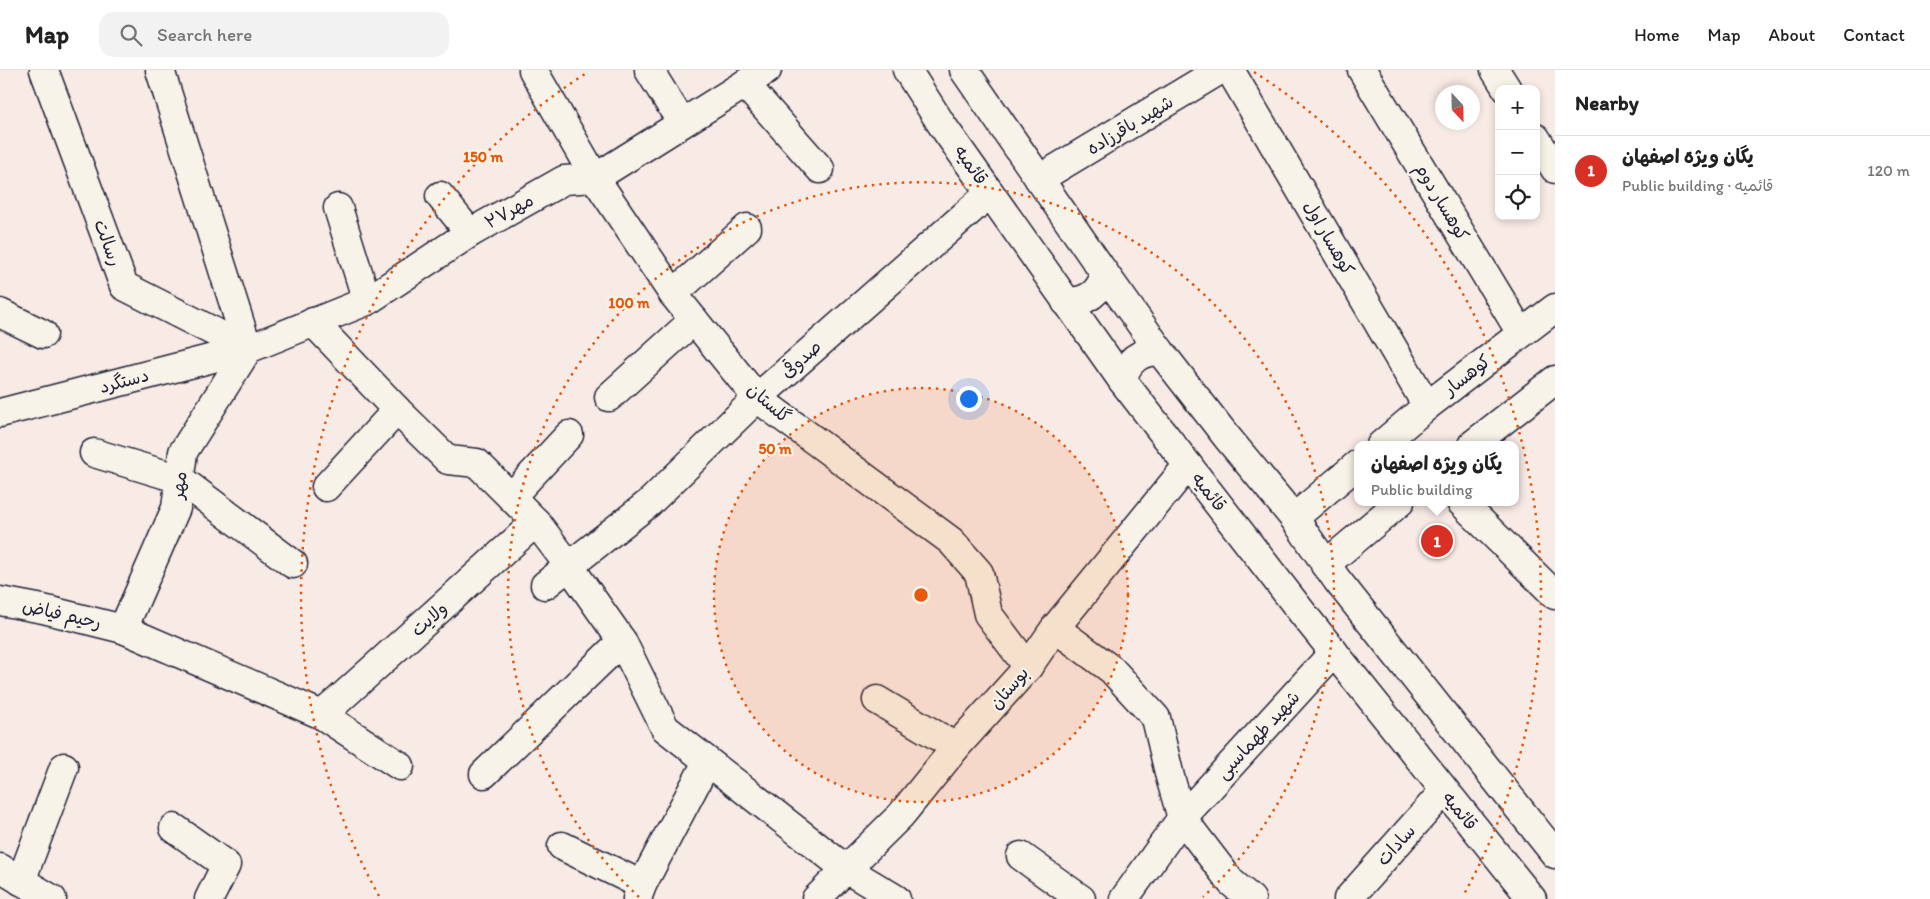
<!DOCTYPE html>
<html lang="en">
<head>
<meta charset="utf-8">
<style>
	:root { --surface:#fff; --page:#f2f2f2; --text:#222; --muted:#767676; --line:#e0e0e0; --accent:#d93025 }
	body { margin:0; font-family:Itim,"Playpen Sans Arabic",sans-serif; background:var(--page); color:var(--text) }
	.controls { position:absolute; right:15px; top:15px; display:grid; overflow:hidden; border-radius:10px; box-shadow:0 2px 8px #0003 }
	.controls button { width:45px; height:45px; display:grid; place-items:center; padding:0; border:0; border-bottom:1px solid var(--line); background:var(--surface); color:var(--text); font:25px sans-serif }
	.compass { position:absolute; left:1435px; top:15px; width:45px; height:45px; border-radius:50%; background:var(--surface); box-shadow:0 2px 8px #0003; rotate:158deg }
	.you { position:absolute; left:968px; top:328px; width:18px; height:18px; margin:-12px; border:4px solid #fff; border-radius:50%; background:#1a73e8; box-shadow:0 0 0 8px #1a73e833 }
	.badge { display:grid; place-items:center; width:32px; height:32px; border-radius:50%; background:var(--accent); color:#fff; font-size:16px; font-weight:700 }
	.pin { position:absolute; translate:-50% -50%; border:2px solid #fff; box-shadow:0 1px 5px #0006 }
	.popup { position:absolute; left:1354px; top:371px; width:165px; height:65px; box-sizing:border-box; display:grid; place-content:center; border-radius:10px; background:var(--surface); filter:drop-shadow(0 1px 4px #0005); font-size:16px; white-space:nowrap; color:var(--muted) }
	.popup b { font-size:19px; color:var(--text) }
	.popup::after { content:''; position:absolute; left:50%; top:100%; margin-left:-10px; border:10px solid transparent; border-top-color:var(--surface) }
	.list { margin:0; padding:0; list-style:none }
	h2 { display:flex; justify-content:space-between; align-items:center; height:65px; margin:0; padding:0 20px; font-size:21px }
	h2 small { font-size:16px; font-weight:400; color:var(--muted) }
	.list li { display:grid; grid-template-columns:32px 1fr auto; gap:15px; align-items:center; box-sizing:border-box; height:70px; padding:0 20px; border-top:1px solid var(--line) }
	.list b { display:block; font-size:19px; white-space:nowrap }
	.list p { margin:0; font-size:16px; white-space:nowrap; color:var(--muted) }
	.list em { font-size:16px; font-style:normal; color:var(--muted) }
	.icon { flex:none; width:28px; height:28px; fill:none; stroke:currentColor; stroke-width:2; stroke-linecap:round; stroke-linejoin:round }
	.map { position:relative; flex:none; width:1555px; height:829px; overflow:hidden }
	header { display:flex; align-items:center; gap:30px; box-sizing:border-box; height:70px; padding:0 25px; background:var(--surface); border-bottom:1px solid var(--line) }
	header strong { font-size:24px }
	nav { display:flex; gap:28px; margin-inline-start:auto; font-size:18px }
	.search { width:350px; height:45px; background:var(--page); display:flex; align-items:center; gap:12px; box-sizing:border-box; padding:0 18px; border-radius:15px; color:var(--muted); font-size:19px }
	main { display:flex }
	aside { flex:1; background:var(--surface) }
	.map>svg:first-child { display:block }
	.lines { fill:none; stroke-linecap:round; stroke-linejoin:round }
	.street-casing { stroke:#22223b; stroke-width:31 }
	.secondary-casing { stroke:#22223b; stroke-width:31 }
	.street { stroke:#f7f3e8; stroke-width:28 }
	.secondary { stroke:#f7f3e8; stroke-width:28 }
	.ring { fill:none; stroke:#e8590c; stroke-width:2.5; stroke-dasharray:2.5 5 }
	.labels { text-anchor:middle; stroke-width:4.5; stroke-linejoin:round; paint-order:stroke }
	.street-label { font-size:18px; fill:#22223b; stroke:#f7f3e8 }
	.centre { fill:#e8590c; stroke:#f7f3e8; stroke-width:2.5 }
	.ring-label { font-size:15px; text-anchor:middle; font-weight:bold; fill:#e8590c; stroke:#f7f3e8; stroke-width:4.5; stroke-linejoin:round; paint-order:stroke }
</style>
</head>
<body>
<header>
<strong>Map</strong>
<div class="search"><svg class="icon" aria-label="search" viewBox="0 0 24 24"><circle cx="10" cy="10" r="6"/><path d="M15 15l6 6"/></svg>Search here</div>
<nav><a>Home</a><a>Map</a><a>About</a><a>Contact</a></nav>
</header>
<main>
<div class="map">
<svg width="1555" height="829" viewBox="0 0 1555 829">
	<rect width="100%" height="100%" fill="#f8eae5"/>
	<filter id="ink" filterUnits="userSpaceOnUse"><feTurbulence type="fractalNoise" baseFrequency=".02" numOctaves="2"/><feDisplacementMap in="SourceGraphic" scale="10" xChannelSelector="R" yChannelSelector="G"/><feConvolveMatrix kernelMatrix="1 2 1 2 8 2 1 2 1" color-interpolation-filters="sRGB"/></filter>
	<g filter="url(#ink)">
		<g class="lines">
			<g class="street-casing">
				<g id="street">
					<polyline points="44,0 124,216 248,279"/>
					<polyline points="160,0 248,279"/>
					<polyline points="533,0 595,108 673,224 757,328 951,471 979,503 988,544 1028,597"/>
					<polyline points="649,0 682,53"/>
					<polyline points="1230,0 1427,336"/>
					<polyline points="1362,0 1521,263"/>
					<polyline points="1495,0 1507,19"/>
					<polyline points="745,14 820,99"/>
					<polyline points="1536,68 1555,99"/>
					<polyline points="1039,109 1220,0"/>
					<polyline points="440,126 470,163"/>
					<polyline points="338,138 367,231"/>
					<polyline points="673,224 747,158"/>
					<polyline points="0,243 43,264"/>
					<polyline points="313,252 397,340 448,390 477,393 536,452 570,497 622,571 665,658 846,799 896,829"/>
					<polyline points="609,327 694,250"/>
					<polyline points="0,343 248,279 367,231 470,163 564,110 595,108 767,0"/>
					<polyline points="1381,375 1427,336 1555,238"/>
					<polyline points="1472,375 1555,310"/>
					<polyline points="94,383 180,409 293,494"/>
					<polyline points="326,417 397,340"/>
					<polyline points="511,427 569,365"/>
					<polyline points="1461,432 1555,525"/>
					<polyline points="1294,448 1358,394"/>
					<polyline points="1325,495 1400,432"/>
					<polyline points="545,515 649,433 757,328 990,123"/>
					<polyline points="0,531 43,539 123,559 322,645 400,696"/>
					<polyline points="1055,558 1112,600 1156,648 1170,707 1182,748 1231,812 1251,829"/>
					<polyline points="123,559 176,438 183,382 248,279"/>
					<polyline points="877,630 956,677"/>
					<polyline points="322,645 536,452"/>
					<polyline points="484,704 622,571"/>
					<polyline points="174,758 226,795 209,829"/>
					<polyline points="562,776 642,815"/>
					<polyline points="1021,786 1081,829"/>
					<polyline points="21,811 64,697"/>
					<polyline points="637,829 642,815 707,692"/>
					<polyline points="816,829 901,745 956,677 1028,597 1055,558 1188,395"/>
					<polyline points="1124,829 1182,748 1334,582"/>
					<polyline points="1348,829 1444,721"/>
				</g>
			</g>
			<g class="secondary-casing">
				<g id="secondary">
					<polyline points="907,0 942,55 1122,310 1304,545 1532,829"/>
					<polyline points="964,0 1105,204 1160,281 1226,366 1294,448 1337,510 1555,784"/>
					<path d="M1066 232C1087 232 1099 224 1105 204"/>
					<path d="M1122 310C1128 290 1140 281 1160 281"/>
					<polyline points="0,798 52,829"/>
				</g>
			</g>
			<use href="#street" class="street"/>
			<use href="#secondary" class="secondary"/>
		</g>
	</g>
	<circle cx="921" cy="525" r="207" fill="#e8590c" fill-opacity=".12"/>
	<g class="ring">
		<circle cx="921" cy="525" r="207"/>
		<path d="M639 827A413 413 0 1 1 1203 827"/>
		<path d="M379 826A620 620 0 0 1 588 2M1254 2A620 620 0 0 1 1463 826"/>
	</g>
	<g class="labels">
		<g class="street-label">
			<text transform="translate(1130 55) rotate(-31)" y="6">شهید باقرزاده</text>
			<text transform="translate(971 95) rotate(55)" y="6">قائمیه</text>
			<text transform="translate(1442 132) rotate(59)" y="6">کوهسار دوم</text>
			<text transform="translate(509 141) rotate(-29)" y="6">مهر۲۷</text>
			<text transform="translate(1329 168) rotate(60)" y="6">کوهسار اول</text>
			<text transform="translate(108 173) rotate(70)" y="6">رسالت</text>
			<text transform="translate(801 289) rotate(-41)" y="6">صدوقی</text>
			<text transform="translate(1467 305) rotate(-38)" y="6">کوهسار</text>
			<text transform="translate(124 311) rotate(-15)" y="6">دستگرد</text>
			<text transform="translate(769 333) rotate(41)" y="6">گلستان</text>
			<text transform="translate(179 415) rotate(-83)" y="6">مهر</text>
			<text transform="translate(1209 422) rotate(52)" y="6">قائمیه</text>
			<text transform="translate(62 544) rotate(13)" y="6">رحیم فیاض</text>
			<text transform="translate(429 549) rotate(-42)" y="6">ولایت</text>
			<text transform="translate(1009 618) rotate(-49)" y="6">بوستان</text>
			<text transform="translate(1258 665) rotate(-47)" y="6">شهید طهماسبی</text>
			<text transform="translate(1460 741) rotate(51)" y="6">قائمیه</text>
			<text transform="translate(1396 775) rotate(-48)" y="6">سادات</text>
		</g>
	</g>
	<circle cx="921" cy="525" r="8" class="centre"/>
	<g class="ring-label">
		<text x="483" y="92">150 m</text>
		<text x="629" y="238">100 m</text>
		<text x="775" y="384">50 m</text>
	</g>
</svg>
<div class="controls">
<button>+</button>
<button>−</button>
<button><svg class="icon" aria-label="locate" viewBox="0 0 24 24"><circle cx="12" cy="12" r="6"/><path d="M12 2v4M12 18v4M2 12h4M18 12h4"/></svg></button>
</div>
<svg class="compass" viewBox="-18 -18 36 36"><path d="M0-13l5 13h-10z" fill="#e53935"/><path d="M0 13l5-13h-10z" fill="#767676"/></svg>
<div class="you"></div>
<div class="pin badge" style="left:1437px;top:471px">1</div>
<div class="popup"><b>یگان ویژه اصفهان</b>Public building</div>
</div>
<aside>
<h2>Nearby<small></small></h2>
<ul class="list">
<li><span class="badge">1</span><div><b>یگان ویژه اصفهان</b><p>Public building · قائمیه</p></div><em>120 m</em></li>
</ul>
</aside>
</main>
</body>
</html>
